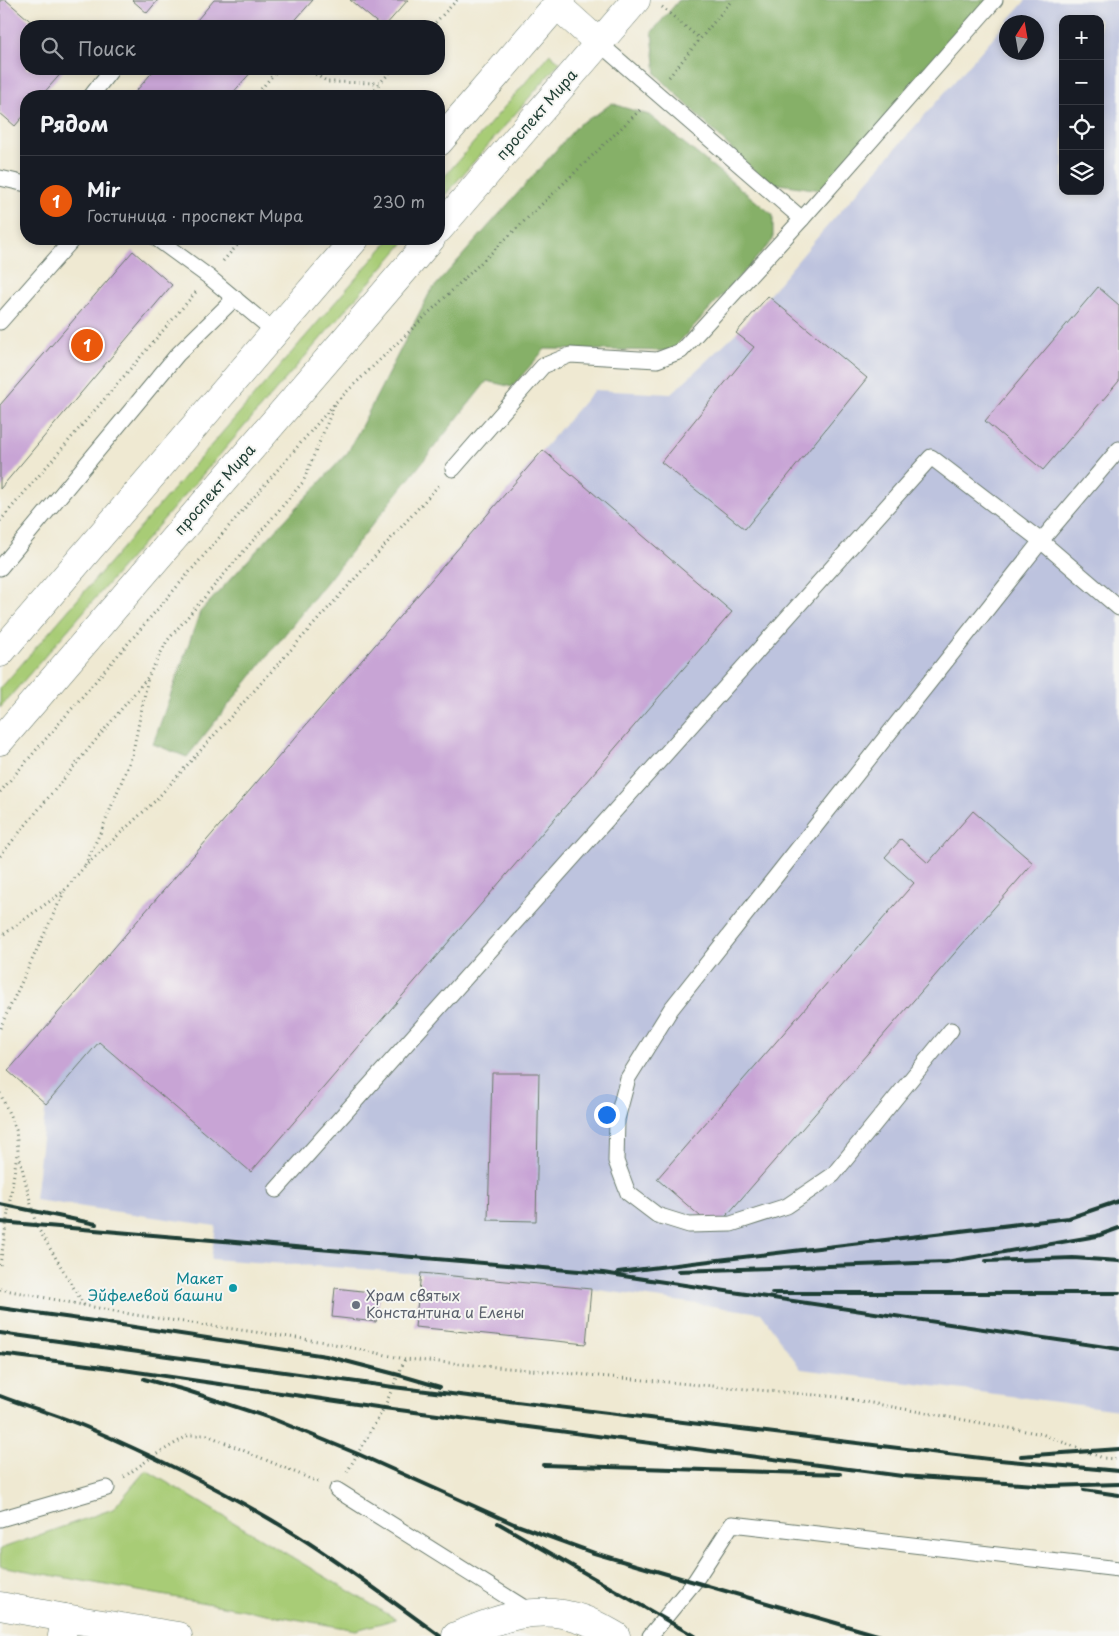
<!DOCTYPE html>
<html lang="ru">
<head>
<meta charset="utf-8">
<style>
	:root { --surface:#171b24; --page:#242831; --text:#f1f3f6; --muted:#9ea1a6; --line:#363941; --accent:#ea580c }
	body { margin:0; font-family:"Playpen Sans",sans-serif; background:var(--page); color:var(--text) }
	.controls { position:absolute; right:15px; top:15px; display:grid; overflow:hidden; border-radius:10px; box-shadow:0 2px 8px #0003 }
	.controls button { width:45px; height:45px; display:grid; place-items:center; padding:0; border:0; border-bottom:1px solid var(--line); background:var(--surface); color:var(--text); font:25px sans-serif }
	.compass { position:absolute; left:999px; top:15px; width:45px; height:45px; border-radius:50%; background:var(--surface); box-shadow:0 2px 8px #0003; rotate:11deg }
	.you { position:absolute; left:606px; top:1114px; width:18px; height:18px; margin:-12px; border:4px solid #fff; border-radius:50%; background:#1a73e8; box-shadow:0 0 0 8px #1a73e833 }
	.badge { display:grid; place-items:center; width:32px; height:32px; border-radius:50%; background:var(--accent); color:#fff; font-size:16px; font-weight:700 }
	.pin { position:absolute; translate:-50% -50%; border:2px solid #fff; box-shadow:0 1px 5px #0006 }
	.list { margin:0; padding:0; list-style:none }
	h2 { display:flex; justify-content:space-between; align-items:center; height:65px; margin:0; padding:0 20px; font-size:21px }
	h2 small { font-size:16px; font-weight:400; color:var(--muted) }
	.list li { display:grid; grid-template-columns:32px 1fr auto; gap:15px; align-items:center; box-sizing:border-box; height:90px; padding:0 20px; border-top:1px solid var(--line) }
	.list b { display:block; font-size:19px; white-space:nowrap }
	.list p { margin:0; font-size:16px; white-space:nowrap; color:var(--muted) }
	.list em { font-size:16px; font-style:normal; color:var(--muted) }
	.icon { flex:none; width:28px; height:28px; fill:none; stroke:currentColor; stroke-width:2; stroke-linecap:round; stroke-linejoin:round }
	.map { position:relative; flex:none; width:1119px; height:1636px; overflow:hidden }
	.search { position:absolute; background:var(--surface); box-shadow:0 2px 8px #0003; left:20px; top:20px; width:425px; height:55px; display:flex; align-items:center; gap:12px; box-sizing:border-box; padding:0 18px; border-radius:20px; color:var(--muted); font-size:19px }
	.panel { position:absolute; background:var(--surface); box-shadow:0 2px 8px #0003; left:20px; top:90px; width:425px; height:155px; border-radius:20px }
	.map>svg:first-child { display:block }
	.industrial { fill:#bdc3de; fill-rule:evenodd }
	.green { fill:#a8cc76; stroke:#648455 }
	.forest { fill:#86b067; stroke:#52764e }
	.building { fill:#c8a4d5 }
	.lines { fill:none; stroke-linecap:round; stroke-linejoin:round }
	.lane-casing { stroke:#68796b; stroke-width:17 }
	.street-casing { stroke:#68796b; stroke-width:29 }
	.secondary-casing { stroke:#68796b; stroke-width:29 }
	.primary-casing { stroke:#68796b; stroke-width:29 }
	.path { stroke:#68796b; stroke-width:3; stroke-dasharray:1 4; stroke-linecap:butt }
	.lane { stroke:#fff; stroke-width:15 }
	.street { stroke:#fff; stroke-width:28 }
	.secondary { stroke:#fff; stroke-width:28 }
	.primary { stroke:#fff; stroke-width:28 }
	.rail { stroke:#1f3d34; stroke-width:4 }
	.culture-dot { fill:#0f9aa8; stroke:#f6f6f2; stroke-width:2 }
	.worship-dot { fill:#6b7280; stroke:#f6f6f2; stroke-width:2 }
	.labels { text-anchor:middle; stroke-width:4; stroke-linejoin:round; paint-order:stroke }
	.street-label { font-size:15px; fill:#1f3d34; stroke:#f6f6f2 }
	.culture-label { font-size:15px; fill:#0d838f; stroke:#f6f6f2; text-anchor:end }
	.worship-label { font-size:15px; fill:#5b616d; stroke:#f6f6f2; text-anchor:start }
</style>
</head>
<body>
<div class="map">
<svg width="1119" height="1636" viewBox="0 0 1119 1636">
	<rect width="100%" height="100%" fill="#f6f6f2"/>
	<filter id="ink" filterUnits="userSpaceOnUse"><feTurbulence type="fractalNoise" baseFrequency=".02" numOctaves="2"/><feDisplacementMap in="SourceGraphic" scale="10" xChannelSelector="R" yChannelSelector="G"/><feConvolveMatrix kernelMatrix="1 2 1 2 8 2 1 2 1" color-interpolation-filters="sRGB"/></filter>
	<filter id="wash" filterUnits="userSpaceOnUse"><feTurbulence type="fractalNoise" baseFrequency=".0096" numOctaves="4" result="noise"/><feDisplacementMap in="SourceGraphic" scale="20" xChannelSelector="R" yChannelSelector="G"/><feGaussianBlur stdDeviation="1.12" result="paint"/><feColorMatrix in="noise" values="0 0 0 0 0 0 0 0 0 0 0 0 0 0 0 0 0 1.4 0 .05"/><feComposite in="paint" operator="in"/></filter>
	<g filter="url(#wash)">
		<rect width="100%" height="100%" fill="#efe9d2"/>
		<path class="industrial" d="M1026 0H1119V1410L801 1369 761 1313 591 1289 421 1273 211 1259 216 1226 35 1200 46 1104 8 1071 594 390 671 394 736 333 768 296 816 239ZM1063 19H1100V191H1063ZM1006 22H1036V52H1006Z"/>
		<g class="green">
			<polygon points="550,54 560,62 439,202 439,183"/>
			<polygon points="390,239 407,239 0,708 0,689"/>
			<polygon points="146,1470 396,1619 356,1630 0,1566 0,1549 113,1509"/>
		</g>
		<g class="forest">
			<polygon points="679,0 991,0 828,191 765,182 656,74 652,32"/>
			<polygon points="612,103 622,107 649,115 773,215 773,240 671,351 545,349 512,387 487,381 187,757 153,744 200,612 348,452 430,292 579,124 597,114"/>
		</g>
		<g id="blocks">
			<g class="building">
				<polygon points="0,0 6,0 36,26 26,26 26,69 65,69 41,96 26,96 26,113 15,126 0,113"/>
				<polygon points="132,0 158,0 147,13"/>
				<polygon points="214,0 313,0 290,26 192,26"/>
				<polygon points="350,0 408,0 385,26 381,26"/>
				<polygon points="155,69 254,69 230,96 132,96"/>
				<polygon points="133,251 172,285 0,489 0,405"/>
				<polygon points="1098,287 1119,305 1119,381 1043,470 985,421"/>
				<polygon points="768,296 867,378 745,529 661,462 754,347 736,333"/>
				<polygon points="543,450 732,612 251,1172 99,1042 46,1104 8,1071"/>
				<polygon points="973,811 1033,863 715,1229 657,1179 914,883 885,857 901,839 928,863"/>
				<polygon points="492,1073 539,1073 536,1221 488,1220"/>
				<polygon points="421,1273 591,1289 586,1344 415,1327"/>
				<polygon points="335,1288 380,1293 376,1322 332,1317"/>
			</g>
		</g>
	</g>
	<g filter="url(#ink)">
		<use href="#blocks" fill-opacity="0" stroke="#68796b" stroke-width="1"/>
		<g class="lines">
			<g class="lane-casing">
				<g id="lane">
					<polyline points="599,43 802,219"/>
					<polyline points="91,96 112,69"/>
					<polyline points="0,178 26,184"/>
					<polyline points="157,239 209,277 275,332"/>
					<polyline points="0,322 73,239"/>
					<polyline points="453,469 543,366 570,355 657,360 681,351 802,219 995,0"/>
					<polyline points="0,568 177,355 235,298"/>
					<polyline points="951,1030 833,1175 787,1206 731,1224 689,1225 657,1215 628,1193 616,1161 617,1119 628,1078 671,1009 1041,541 1119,608"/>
					<polyline points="276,1190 931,457 1041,541 1119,449"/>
					<polyline points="337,1490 531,1612"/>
					<polyline points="0,1519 107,1488"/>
					<polyline points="650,1636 695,1581 732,1524 1119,1569"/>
				</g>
			</g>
			<g class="street-casing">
				<polyline id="street" points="62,1636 65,1618"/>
			</g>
			<g class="secondary-casing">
				<g id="secondary">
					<polyline points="0,1606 65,1618 178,1636"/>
					<path d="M456 1636C498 1619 537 1603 582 1619 594 1623 605 1630 616 1636"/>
				</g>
			</g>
			<g class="primary-casing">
				<g id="primary">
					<polyline points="557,5 599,43"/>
					<polyline points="439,142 561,0"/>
					<polyline points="439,229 636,0"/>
					<polyline points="0,653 355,239"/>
					<polyline points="0,741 431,239"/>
				</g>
			</g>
			<g class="path">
				<polyline points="662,7 700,39"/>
				<polyline points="432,26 457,0"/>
				<polyline points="307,69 328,82 380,83 393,69"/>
				<polyline points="669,77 732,0"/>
				<polyline points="268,96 261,89 278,69"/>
				<polyline points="368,96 380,83"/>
				<polyline points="223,261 243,239"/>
				<polyline points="0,521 196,292"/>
				<polyline points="0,792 336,402 642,108"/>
				<polyline points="0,856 148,677 167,641 303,482 335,404"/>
				<polyline points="85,865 103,827 132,756 148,678"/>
				<polyline points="0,937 64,891 84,867 155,801 439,485"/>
				<polyline points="0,1028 64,892"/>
				<polyline points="0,1093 16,1130 18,1151 36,1225 84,1305"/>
				<polyline points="0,1265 17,1154"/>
				<polyline points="0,1289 135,1315 325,1342 405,1359 838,1397 1042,1434 1103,1458 1119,1459"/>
				<polyline points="347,1472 384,1408 405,1359"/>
				<polyline points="124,1477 152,1457 189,1435 207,1435 318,1482"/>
			</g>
			<use href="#lane" class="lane"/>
			<use href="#street" class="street"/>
			<use href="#secondary" class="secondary"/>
			<use href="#primary" class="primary"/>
			<g class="rail">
				<polyline points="0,1204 96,1224"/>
				<polyline points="0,1222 603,1273 1119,1349"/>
				<polyline points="986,1261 1073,1258 1119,1261"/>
				<polyline points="678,1271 946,1262 1097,1236 1119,1228"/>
				<polyline points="618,1272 1069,1218 1119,1201"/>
				<polyline points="772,1293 1119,1293"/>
				<polyline points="0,1308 101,1322 326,1356 399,1375 440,1387"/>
				<polyline points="0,1333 393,1387 989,1459 1119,1471"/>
				<polyline points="0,1354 96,1366 384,1408 902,1476 1050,1486 1119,1484"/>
				<polyline points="144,1379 185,1390 273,1419 358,1454 514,1524 594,1553 881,1636"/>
				<path d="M0 1396C28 1407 58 1415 86 1427 158 1458 231 1494 298 1536 347 1567 393 1602 440 1636"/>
				<polyline points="1021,1456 1119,1449"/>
				<polyline points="543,1465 840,1474"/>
				<polyline points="1084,1490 1119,1495"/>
				<polyline points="498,1523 694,1636"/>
			</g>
		</g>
	</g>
	<circle class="culture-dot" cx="233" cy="1288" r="5"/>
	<circle class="worship-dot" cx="356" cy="1305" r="5"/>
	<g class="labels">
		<g class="street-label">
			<text transform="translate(537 115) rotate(-49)" y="5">проспект Мира</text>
			<text transform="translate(215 490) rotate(-49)" y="5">проспект Мира</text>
		</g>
		<g class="culture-label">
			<text x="223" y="1284">Макет<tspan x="223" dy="17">Эйфелевой башни</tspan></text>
		</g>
		<g class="worship-label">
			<text x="366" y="1301">Храм святых<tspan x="366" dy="17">Константина и Елены</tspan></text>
		</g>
	</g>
</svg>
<div class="controls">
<button>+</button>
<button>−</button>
<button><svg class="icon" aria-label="locate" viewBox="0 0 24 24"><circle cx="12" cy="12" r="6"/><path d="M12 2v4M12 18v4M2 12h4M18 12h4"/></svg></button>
<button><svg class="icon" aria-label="layers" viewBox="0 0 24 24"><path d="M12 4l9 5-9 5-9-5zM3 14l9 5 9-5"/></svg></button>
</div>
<svg class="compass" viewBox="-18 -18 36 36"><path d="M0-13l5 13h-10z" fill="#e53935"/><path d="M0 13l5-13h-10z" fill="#9ea1a6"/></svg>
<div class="you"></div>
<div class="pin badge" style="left:87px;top:345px">1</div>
<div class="search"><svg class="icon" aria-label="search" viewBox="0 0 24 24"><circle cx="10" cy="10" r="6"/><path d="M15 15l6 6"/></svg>Поиск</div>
<section class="panel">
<h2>Рядом<small></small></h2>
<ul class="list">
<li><span class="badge">1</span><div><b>Mir</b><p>Гостиница · проспект Мира</p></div><em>230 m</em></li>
</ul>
</section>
</div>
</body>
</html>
